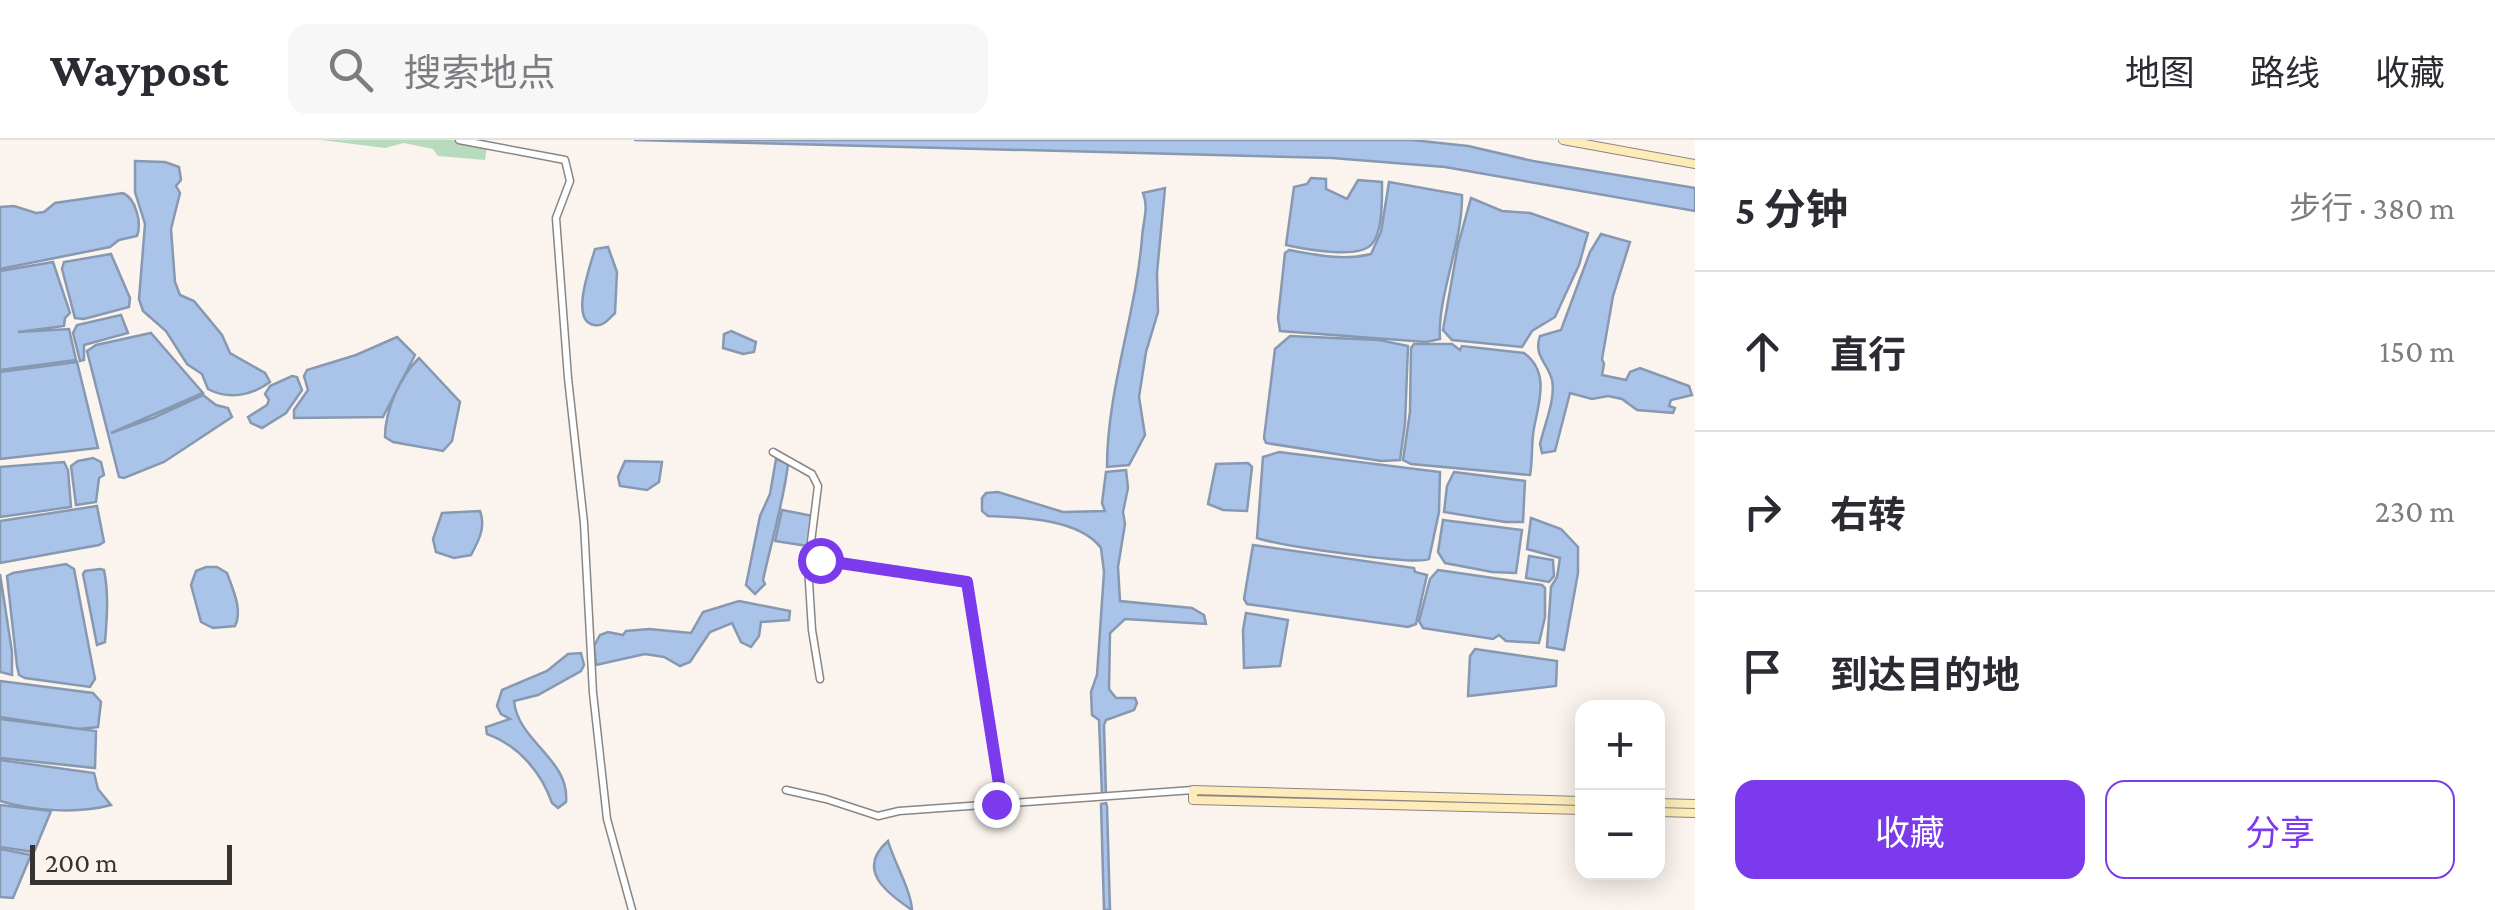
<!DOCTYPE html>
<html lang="zh">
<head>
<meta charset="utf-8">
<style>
	:root { --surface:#fff; --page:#f7f7f7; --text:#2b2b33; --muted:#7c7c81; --line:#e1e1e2; --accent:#7c3aed }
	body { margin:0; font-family:"Crimson Pro","Noto Sans SC",serif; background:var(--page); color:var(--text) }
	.controls { position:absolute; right:30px; bottom:30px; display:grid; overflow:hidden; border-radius:20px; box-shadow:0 5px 25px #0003 }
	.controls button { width:90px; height:90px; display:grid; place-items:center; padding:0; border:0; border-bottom:2px solid var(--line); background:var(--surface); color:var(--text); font:50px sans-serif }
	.scale { position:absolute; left:30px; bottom:25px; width:202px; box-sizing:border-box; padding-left:10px; border:5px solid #353331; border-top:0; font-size:28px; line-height:35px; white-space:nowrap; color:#353331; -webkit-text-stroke:8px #fbf4ee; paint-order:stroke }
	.stop { position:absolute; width:30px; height:30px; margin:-22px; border:8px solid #7c3aed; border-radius:50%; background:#fff }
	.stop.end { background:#7c3aed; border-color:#fff; box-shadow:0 2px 10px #0008 }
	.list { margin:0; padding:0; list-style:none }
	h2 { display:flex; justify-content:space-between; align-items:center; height:130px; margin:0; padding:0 40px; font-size:42px }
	h2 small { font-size:32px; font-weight:400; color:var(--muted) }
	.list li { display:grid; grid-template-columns:65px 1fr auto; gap:30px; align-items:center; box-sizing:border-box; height:160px; padding:0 40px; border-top:2px solid var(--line) }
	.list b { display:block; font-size:38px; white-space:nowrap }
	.list em { font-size:32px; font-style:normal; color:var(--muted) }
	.actions { display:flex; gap:20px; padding:30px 40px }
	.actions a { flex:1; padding:22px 0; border:2px solid var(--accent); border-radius:20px; text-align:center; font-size:35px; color:var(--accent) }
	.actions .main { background:var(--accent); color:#fff }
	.icon { flex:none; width:55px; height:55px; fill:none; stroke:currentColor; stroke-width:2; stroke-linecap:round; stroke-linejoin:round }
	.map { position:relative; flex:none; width:1695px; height:770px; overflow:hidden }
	header { display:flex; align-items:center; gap:60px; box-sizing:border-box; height:140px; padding:0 50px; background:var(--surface); border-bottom:2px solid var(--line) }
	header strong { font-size:48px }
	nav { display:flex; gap:55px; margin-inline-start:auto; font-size:35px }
	.search { width:700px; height:90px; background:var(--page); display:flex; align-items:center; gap:25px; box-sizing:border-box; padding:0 35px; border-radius:20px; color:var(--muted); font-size:38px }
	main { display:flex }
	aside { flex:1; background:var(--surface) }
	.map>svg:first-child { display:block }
	.green { fill:#b8dbbd }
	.water { fill:#aac3e8; stroke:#8798b1; stroke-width:2.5 }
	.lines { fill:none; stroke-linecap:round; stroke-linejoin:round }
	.minor-casing { stroke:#8c8581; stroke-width:9 }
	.secondary-casing { stroke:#8c8581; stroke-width:10 }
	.minor { stroke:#fff; stroke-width:6 }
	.secondary { stroke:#fdecba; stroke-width:8 }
	.route { stroke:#7c3aed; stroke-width:12 }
</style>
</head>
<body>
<header>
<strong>Waypost</strong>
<div class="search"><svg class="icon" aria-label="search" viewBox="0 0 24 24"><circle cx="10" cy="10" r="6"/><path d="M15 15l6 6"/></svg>搜索地点</div>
<nav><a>地图</a><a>路线</a><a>收藏</a></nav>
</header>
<main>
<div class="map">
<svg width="1695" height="770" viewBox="0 0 1695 770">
	<rect width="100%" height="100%" fill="#fbf4ee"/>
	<polygon class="green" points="321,0 451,0 487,6 485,20 438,16 433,9 404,3 385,8"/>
	<g class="water">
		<polygon points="634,0 1412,0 1468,6 1533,21 1695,48 1695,71 1445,27 1332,18"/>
		<path d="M135 21 165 22 179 27 181 40 176 46 180 53 171 89 175 142 180 155 194 161 222 195 230 213 265 233 270 242C251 256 229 260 208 249L202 234 187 224 166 191 143 171 139 159 145 84 135 52Z"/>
		<path d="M1311 38 1326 39V49L1347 59 1358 40 1382 42C1382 59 1383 91 1372 104 1358 120 1305 109 1286 105L1294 47 1307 44Z"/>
		<path d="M1389 42 1462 55C1463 101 1437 157 1440 199L1426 202 1280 191 1278 178 1285 113 1289 110C1317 115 1343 121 1371 114L1381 92Z"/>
		<path d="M1165 48 1157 133 1158 172 1146 212 1139 257 1145 295 1129 325 1107 327C1107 250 1136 174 1142 98 1143 81 1149 68 1143 53Z"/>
		<path d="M123 53C136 59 142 83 137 96L119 100 110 107 0 129V67L14 66 36 73 44 72 55 63Z"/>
		<polygon points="1471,58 1502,71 1530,73 1588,93 1579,125 1555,177 1532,191 1522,207 1452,200 1443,190 1458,105"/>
		<path d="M1601 94 1630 102 1613 156 1602 219 1604 224 1602 235 1626 240 1630 232 1640 228 1689 246 1692 255 1671 260 1669 266 1675 268 1673 273 1637 270 1622 259 1608 256 1592 259 1570 253 1555 311 1542 313 1540 304C1544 286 1556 259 1552 240 1548 223 1533 216 1540 196L1561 190 1590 112Z"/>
		<path d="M608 107 617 132 615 173C609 179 603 187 594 185 569 181 591 124 595 109Z"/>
		<polygon points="111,114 130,158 129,167 84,179 75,178 62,129 64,122"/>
		<polygon points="53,122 70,173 65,178 64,186 18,192 69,189 76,220 0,230 0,131"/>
		<polygon points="121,175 128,193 84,205 84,220 80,221 73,193 77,185"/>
		<polygon points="731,191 756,202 754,212 743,214 723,208 724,194"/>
		<polygon points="151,193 203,253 111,293 153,278 203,255 216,265 228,268 232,277 164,322 124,338 119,337 87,211 96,205"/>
		<polygon points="1290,196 1379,200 1408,206 1405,284 1400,320 1381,321 1266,303 1264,298 1275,209"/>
		<polygon points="397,197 415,215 383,277 294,278 294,270 308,250 304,236 307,230 356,215"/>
		<path d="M1452 204 1460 210 1462 206 1524 213C1550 232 1539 262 1534 288 1531 303 1533 319 1530 335L1411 324 1403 320 1410 272 1411 208 1414 204Z"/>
		<path d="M419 218 460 262 452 301 443 311 393 302 385 297C385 270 400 237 419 218Z"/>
		<polygon points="77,222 98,308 0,319 0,232"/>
		<polygon points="292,236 297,237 302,250 286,273 262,288 251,283 248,277 267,265 269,260 265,254 270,246"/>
		<path d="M1279 312 1440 332 1439 372 1429 419C1415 426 1278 405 1257 398L1263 317Z"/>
		<polygon points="93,318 101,322 104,335 99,338 96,362 76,365 71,326 78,321"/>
		<path d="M776 319 788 324C784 360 771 403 763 440L765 444 755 454 746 445 760 376 770 354Z"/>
		<polygon points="625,321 662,322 659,342 647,350 620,346 618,337"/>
		<polygon points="64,322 68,330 71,367 0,377 0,327"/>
		<polygon points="1248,323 1252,327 1247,371 1223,370 1208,364 1216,324"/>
		<path d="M1126 330 1128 348 1123 372 1125 384 1118 427 1120 461 1192 468 1204 475 1206 484 1125 479 1110 493 1109 549 1116 558H1135L1137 563 1134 570 1106 580 1104 585 1106 656H1102L1099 580 1092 575 1091 552 1097 535 1104 432 1101 408C1080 379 1021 377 988 376L982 371V358L986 353 998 352 1063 372 1105 371 1102 363 1106 332Z"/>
		<polygon points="1454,332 1525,341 1523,382 1505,382 1444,372 1447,346"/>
		<polygon points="97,366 104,402 99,405 0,423 0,381"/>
		<polygon points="782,370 813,376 808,406 775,401"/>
		<path d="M480 371C486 387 479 400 471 415L454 418 436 412 433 399 442 373Z"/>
		<polygon points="1531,378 1561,389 1578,407 1578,433 1564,510 1547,507 1551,447 1557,437 1560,418 1527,409"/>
		<polygon points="1443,380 1522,390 1516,433 1492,432 1445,423 1438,412"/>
		<polygon points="1253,405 1414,428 1415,432 1427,435 1416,484 1408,487 1247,464 1244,459"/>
		<polygon points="1529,416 1553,420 1554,436 1549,442 1526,438"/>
		<polygon points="66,424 74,429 95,539 90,547 25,538 19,535 17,526 7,436 13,433"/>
		<path d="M206 427H217L227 433C233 450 243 470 235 486L213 488 201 482 191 445 196 431Z"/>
		<path d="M100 429 104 430C109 454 107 478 105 502L97 505 83 434 85 431Z"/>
		<polygon points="1438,430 1542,445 1545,448 1545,477 1539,503 1506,501 1499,495 1493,499 1423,488 1419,481 1430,439"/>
		<polygon points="0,434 12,512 12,535 0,532"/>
		<polygon points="739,461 790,471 789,480 761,482 759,496 751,507 741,502 732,483 710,492 690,522 680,526 664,517 645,514 596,525 594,506 600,495 608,492 623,495 626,491 649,489 691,493 703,472"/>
		<polygon points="1246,473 1288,480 1280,526 1244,528 1243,490"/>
		<polygon points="1475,509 1557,521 1556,546 1468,556 1470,516"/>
		<path d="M581 513 584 525 581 531 538 555 514 561C518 602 570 619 566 662L558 668 552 663C542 634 520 606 487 594L486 587 510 579 501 574 497 566 502 550 547 531 568 514Z"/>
		<polygon points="0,541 93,553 101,562 98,587 79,589 0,577"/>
		<polygon points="0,579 96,591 95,628 0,618"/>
		<path d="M0 620 94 633 98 649 111 665C78 674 32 671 0 661Z"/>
		<polygon points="1106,663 1107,666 1110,770 1104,770 1101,664"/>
		<polygon points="0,665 51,671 34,712 0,707"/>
		<path d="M888 701C894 722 911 750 912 770 885 752 856 729 888 701Z"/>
		<polygon points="0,709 31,715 13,758 0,757"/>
	</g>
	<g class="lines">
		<g class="minor-casing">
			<g id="minor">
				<polyline points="459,0 565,20 570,41 556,78 568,238 584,383 593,553 607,679 632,770"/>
				<polyline points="773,312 812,334 818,346 808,426 812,490 820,539"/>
				<polyline points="810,418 967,442 1002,663"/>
				<polyline points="786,650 826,659 878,676 899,671 1193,650"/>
			</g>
		</g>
		<g class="secondary-casing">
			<g id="secondary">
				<polyline points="1563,0 1695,24"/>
				<polyline points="1582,661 1193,650 1193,660 1582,670"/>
				<polyline points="1658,663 1695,664"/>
				<polyline points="1658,672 1695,673"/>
			</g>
		</g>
		<use href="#minor" class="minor"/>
		<use href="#secondary" class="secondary"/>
	</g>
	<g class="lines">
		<polyline class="route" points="820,420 967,442 1002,663 996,664"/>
	</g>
</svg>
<div class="controls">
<button>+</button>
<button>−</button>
</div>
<div class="scale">200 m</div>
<div class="stop" style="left:820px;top:420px"></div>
<div class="stop end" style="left:996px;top:664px"></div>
</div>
<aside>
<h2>5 分钟<small>步行 · 380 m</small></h2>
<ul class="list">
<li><svg class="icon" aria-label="ahead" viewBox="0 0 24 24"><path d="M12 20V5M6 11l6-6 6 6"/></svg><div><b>直行</b></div><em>150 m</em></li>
<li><svg class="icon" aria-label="right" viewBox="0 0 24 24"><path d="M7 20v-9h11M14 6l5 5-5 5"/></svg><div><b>右转</b></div><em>230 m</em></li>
<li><svg class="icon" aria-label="arrive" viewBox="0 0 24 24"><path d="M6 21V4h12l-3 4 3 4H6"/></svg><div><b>到达目的地</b></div></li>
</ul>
<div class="actions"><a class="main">收藏</a><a>分享</a></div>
</aside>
</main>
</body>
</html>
